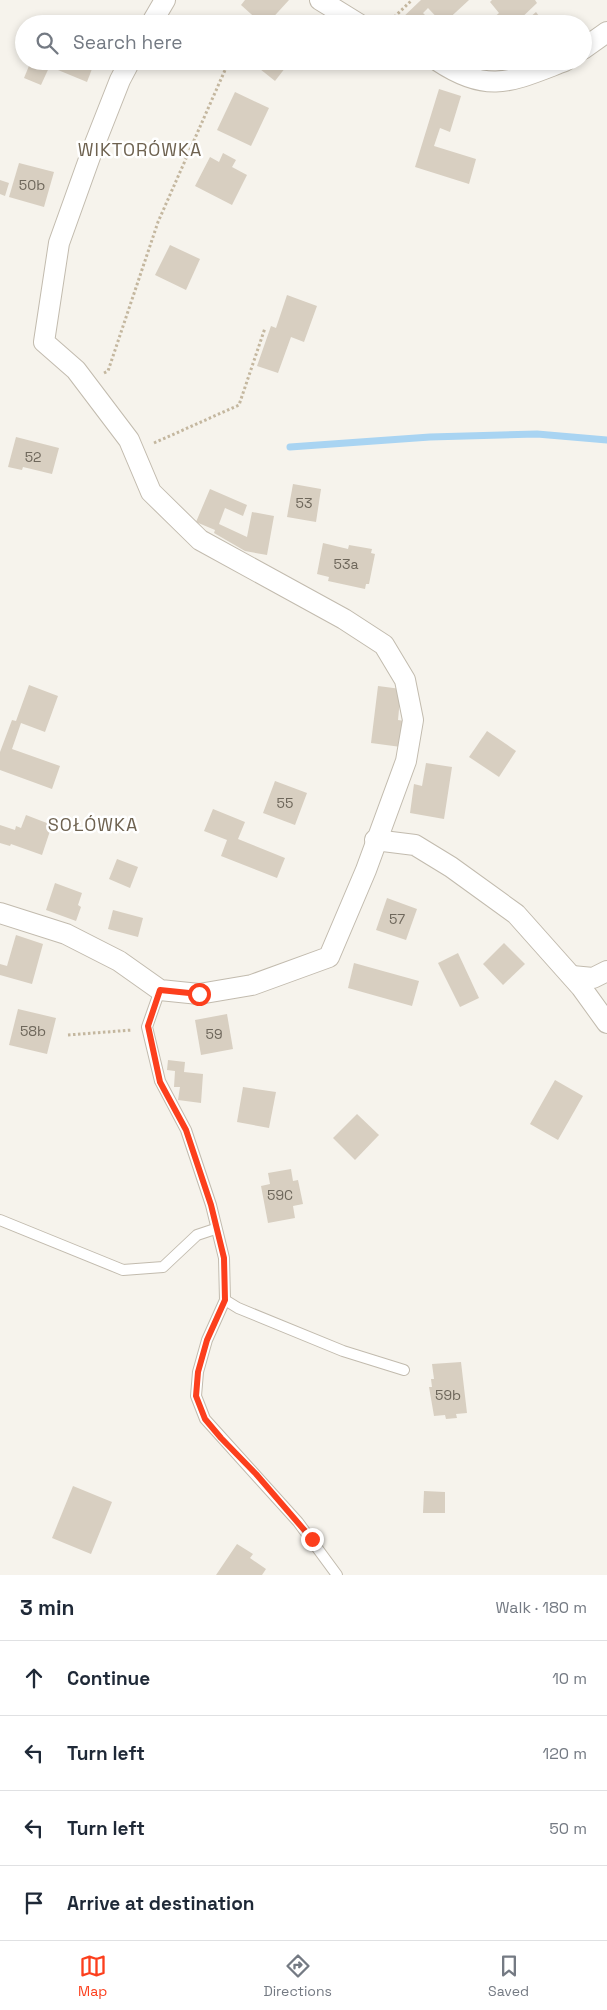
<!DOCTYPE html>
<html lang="en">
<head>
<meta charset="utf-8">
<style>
	:root { --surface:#fff; --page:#f6f6f7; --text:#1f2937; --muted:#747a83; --line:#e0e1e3; --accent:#fc3f1d }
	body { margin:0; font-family:"Space Grotesk",sans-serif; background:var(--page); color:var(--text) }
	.stop { position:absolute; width:15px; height:15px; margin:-11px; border:4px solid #fc3f1d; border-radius:50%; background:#fff }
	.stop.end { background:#fc3f1d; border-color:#fff; box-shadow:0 1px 5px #0008 }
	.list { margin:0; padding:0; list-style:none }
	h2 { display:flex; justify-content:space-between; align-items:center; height:65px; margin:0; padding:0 20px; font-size:21px }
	h2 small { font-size:16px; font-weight:400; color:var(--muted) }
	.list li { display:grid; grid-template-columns:32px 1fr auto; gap:15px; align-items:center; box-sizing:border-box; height:75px; padding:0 20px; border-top:1px solid var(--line) }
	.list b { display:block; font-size:19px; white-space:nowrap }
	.list em { font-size:16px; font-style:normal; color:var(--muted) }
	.icon { flex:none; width:28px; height:28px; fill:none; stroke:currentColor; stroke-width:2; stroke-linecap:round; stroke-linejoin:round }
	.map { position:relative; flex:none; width:607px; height:1575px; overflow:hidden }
	.search { position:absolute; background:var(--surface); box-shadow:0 2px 8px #0003; left:15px; right:15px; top:15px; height:55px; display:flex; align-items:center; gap:12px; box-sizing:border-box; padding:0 18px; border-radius:28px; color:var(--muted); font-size:19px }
	.sheet { height:365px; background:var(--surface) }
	nav { display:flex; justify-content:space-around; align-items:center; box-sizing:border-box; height:70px; border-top:1px solid var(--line); background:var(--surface); font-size:14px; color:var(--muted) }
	nav a { display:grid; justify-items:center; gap:2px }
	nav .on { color:var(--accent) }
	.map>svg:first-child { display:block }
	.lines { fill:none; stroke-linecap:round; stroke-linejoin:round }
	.stream { stroke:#a9d4f2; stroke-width:7 }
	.building { fill:#d8cfc1 }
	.service-casing { stroke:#c2bbae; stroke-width:12 }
	.minor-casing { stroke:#c2bbae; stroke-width:22 }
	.path { stroke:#c4b79f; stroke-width:3; stroke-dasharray:2.5 2.5; stroke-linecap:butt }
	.service { stroke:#fff; stroke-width:10 }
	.minor { stroke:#fff; stroke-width:20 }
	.route { stroke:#fc3f1d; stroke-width:6 }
	.labels { text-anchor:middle; stroke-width:5; stroke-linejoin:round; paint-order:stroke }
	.number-label { font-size:14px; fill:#6e675b }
	.neighbourhood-label { font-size:18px; letter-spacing:1px; fill:#6e6250; stroke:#fff }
</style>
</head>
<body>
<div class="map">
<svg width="607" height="1575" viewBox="0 0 607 1575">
	<rect width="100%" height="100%" fill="#f6f3ec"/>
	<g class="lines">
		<polyline class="stream" points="290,447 430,437 537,434 607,440"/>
	</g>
	<g class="building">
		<polygon points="245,0 289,0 267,24 262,24 241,5"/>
		<polygon points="421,0 469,0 443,24 428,8 423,13 425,15 416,24 401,24 399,21"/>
		<polygon points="492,0 535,0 537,3 515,24 486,24 499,13 490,2"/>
		<polygon points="536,12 545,24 522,24"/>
		<polygon points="31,61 52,61 41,85 24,78"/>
		<polygon points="62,61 95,61 87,82 58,70"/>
		<polygon points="250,61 287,61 289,63 275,81"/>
		<polygon points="439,89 461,96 450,132 440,128 434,146 476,159 469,184 415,167"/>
		<polygon points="235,92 269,108 251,146 217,130"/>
		<polygon points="223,153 236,160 232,167 247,175 232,205 195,186 210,157 219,162"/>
		<polygon points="19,163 54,172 44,207 9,197"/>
		<polygon points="0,180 9,183 5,196 0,194"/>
		<polygon points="170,245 200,259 186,290 155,275"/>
		<polygon points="287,295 317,306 304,342 291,337 278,373 257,366 271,326 276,328"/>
		<polygon points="16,437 59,448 52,474 23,467 22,470 8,467"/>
		<polygon points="293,484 321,489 316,522 287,517"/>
		<polygon points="210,489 247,505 243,516 225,508 219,524 247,537 252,512 274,516 267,555 245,551 214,533 215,530 196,522"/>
		<polygon points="323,543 348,549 349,545 372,549 371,553 375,554 369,584 366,584 365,589 328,581 329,577 317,574"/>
		<polygon points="29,685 58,696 45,732 21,723 12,749 60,766 52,789 0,770 0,752 12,720 16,721"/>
		<polygon points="378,686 401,689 398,720 405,721 401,747 371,743"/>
		<polygon points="487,731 516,751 499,777 469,757"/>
		<polygon points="426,763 452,767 444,819 410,813 414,784 422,786"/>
		<polygon points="275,781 307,793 295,825 263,813"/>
		<polygon points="213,809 245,822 238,839 285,858 277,878 221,856 227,840 204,831"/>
		<polygon points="26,815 52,825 42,855 11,844 10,846 0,843 0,825 15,830 16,826 21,828"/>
		<polygon points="117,859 138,867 130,888 109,879"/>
		<polygon points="55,883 82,893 78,905 81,907 76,921 46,910"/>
		<polygon points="387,898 417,909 406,940 376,930"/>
		<polygon points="113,910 143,918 138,937 108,929"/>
		<polygon points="16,935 43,944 32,984 0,975 0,964 7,966"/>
		<polygon points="504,943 525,964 503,985 483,964"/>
		<polygon points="458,953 479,998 460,1007 438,963"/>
		<polygon points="354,963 419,981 412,1006 348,988"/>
		<polygon points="18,1009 56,1018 47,1054 9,1045"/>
		<polygon points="227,1014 233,1049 201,1055 195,1020"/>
		<polygon points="168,1060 185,1062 184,1072 203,1074 201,1103 178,1100 180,1087 174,1087 175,1071 167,1070"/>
		<polygon points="555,1080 583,1096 558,1140 530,1124"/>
		<polygon points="243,1087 276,1092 269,1128 237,1122"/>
		<polygon points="357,1114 379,1135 355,1160 333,1138"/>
		<polygon points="291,1169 293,1181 298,1180 303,1204 293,1206 295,1218 268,1223 261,1186 270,1184 268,1173"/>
		<polygon points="461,1362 467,1413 456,1414 457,1418 446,1419 445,1415 434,1416 429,1387 432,1387 431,1379 434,1379 432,1364"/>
		<polygon points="73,1486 112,1502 91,1554 52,1538"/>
		<polygon points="424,1491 445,1492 445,1513 423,1513"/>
		<polygon points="237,1544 253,1554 250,1558 266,1569 262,1575 216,1575"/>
	</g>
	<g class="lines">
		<g class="service-casing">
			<g id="service">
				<polyline points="160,990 147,1027 160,1081 186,1130 211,1205 224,1258 225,1300 207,1340 198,1372 196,1396 205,1419 298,1522 337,1575"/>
				<polyline points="0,1220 123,1270 163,1267 197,1235 215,1229"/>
				<polyline points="225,1300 238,1308 343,1351 404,1370"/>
			</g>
		</g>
		<g class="minor-casing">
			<g id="minor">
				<polyline points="320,0 359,24"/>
				<polyline points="151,24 165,0"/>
				<polyline points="583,49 607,32"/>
				<path d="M438 61C489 95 512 81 565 61"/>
				<polyline points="375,840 415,845 451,867 516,914 581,987 607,1023"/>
				<polyline points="0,913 66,934 119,961 160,990 199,994 252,985 329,957 366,870 406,761 413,720 405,680 384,645 344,619 200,540 151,492 129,440 76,370 44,342 59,243 92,151 120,80 130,61"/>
				<polyline points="572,976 593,978 607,971"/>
			</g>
		</g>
		<g class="path">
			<polyline points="387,24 412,0"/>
			<polyline points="104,373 108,371 158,222 229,61"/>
			<polyline points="154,443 239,405 265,328"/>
			<polyline points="68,1035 132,1030"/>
		</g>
		<use href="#service" class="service"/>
		<use href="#minor" class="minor"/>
	</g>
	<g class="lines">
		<polyline class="route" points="199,994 160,990 148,1026 160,1082 186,1130 211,1205 224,1258 225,1300 207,1340 198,1372 196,1396 205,1419 221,1438 256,1474 312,1539"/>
	</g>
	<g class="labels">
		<g class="number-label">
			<text x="32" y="190">50b</text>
			<text x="33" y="462">52</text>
			<text x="304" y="508">53</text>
			<text x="346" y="569">53a</text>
			<text x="285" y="808">55</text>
			<text x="397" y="924">57</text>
			<text x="33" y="1036">58b</text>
			<text x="214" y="1039">59</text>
			<text x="280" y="1200">59C</text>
			<text x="448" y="1400">59b</text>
		</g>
		<g class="neighbourhood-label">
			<text x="140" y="156">WIKTORÓWKA</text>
			<text x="93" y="831">SOŁÓWKA</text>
		</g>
	</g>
</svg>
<div class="stop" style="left:199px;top:994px"></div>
<div class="stop end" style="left:312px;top:1539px"></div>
<div class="search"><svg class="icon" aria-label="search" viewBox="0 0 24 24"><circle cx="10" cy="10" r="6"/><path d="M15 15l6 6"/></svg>Search here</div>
</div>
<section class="sheet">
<h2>3 min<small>Walk · 180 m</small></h2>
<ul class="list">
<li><svg class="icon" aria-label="ahead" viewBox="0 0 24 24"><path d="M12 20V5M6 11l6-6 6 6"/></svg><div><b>Continue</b></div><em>10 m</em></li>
<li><svg class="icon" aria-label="left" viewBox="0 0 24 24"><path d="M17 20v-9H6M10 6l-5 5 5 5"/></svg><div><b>Turn left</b></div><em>120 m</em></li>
<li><svg class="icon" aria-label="left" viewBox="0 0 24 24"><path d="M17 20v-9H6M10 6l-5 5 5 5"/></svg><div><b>Turn left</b></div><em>50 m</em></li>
<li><svg class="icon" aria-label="arrive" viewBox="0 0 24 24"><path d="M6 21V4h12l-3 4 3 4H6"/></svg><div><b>Arrive at destination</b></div></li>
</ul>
</section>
<nav>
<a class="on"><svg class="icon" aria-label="map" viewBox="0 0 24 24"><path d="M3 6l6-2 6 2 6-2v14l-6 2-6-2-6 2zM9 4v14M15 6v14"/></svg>Map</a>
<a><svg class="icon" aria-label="directions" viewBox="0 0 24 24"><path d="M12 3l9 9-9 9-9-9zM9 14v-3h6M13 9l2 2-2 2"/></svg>Directions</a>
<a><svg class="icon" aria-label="saved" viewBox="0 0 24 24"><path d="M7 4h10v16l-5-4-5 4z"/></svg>Saved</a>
</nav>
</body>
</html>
